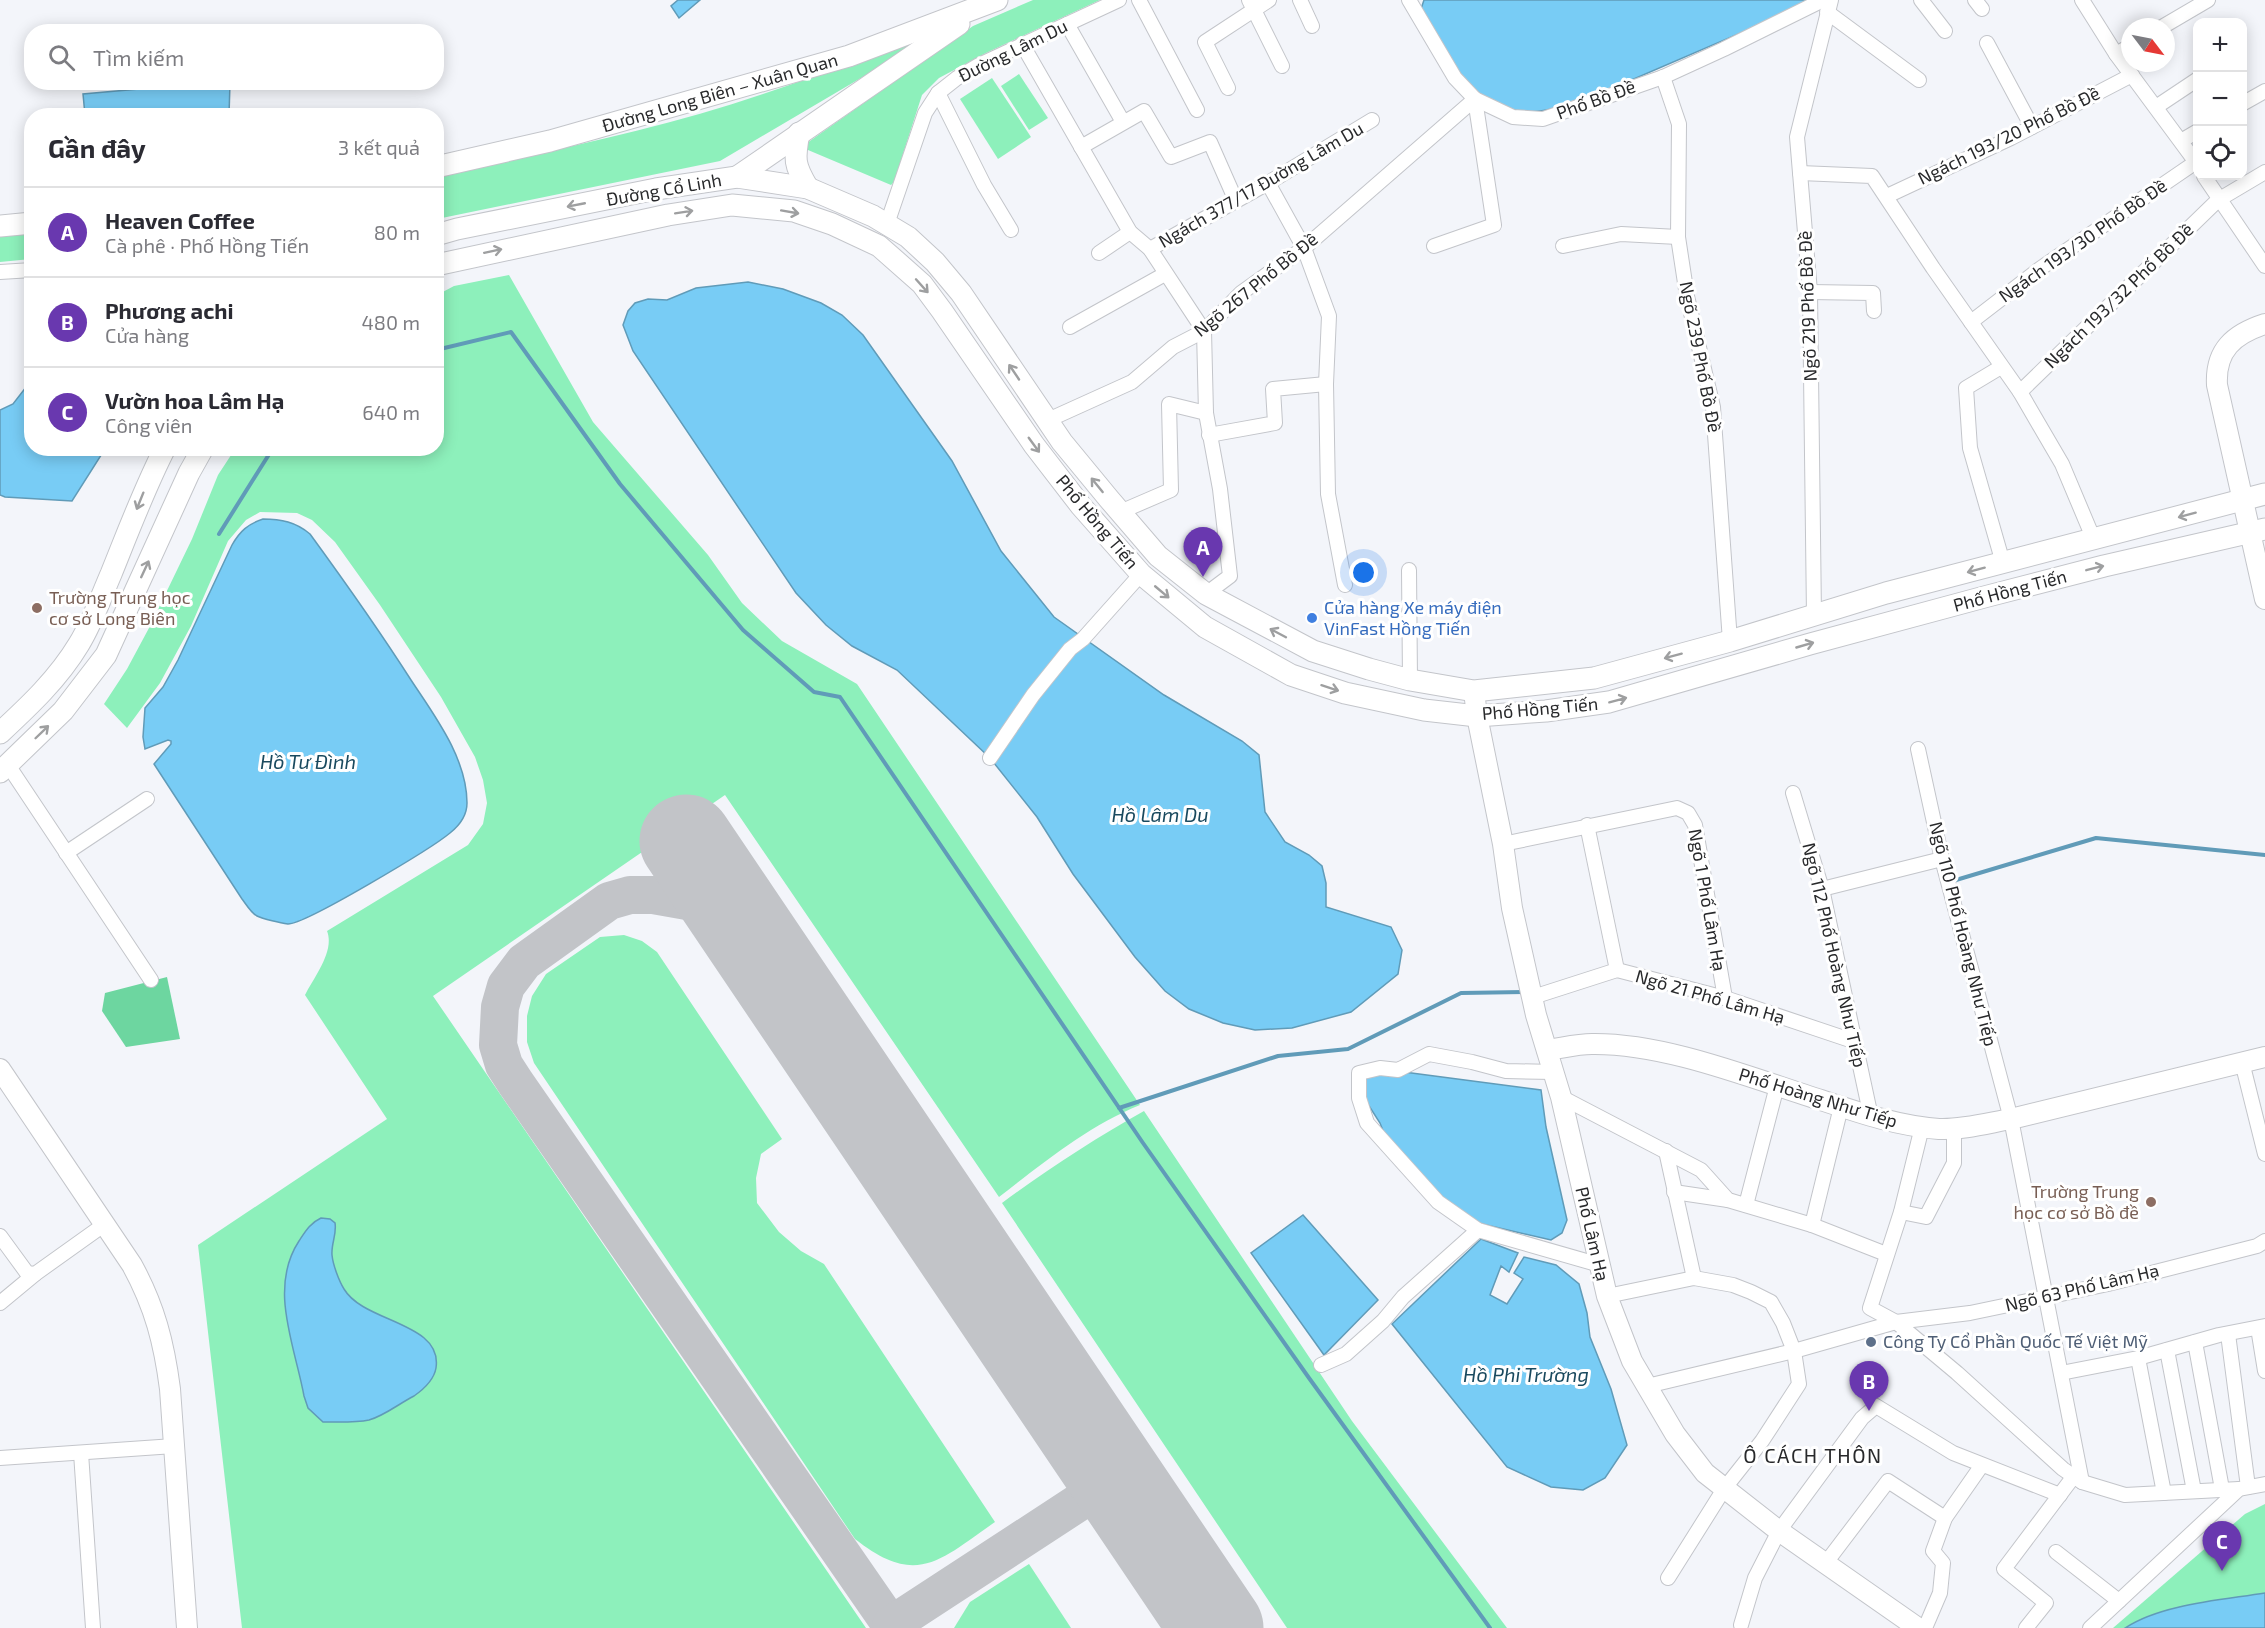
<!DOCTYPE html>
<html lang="vi">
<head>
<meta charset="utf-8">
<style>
	:root { --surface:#fff; --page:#f2f2f3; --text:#2b2b33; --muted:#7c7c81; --line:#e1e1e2; --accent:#6938af }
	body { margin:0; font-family:"Exo 2",sans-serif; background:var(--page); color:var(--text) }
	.controls { position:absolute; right:18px; top:18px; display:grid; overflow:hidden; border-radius:12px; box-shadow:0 3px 15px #0003 }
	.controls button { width:54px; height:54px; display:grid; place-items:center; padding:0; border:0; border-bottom:2px solid var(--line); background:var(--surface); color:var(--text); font:30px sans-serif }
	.compass { position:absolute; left:2121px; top:18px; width:54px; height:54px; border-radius:50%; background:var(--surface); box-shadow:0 3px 15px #0003; rotate:122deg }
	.you { position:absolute; left:1364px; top:573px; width:21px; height:21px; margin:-15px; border:4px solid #fff; border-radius:50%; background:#1a73e8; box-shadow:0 0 0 9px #1a73e833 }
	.badge { display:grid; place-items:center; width:39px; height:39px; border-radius:50%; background:var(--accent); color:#fff; font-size:20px; font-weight:700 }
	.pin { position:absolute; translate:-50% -50px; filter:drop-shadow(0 2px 3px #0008) }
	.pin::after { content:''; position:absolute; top:32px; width:21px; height:18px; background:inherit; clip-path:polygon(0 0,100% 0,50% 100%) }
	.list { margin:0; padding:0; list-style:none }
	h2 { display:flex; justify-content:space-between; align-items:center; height:78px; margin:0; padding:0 24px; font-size:26px }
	h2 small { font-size:20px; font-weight:400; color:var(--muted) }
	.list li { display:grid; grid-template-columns:39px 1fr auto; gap:18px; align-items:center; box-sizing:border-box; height:90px; padding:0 24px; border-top:2px solid var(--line) }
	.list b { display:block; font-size:22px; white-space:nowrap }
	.list p { margin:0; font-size:20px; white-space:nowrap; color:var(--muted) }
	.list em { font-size:20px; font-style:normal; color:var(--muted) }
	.icon { flex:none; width:33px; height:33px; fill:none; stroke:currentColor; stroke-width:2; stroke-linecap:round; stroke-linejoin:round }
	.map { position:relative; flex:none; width:2265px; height:1628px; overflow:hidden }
	.search { position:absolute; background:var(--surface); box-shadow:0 3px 15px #0003; left:24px; top:24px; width:420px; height:66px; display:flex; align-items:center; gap:15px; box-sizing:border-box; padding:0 21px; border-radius:24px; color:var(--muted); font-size:22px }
	.panel { position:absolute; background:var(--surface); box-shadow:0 3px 15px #0003; left:24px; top:108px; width:420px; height:348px; border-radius:24px }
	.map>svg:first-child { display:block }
	.green { fill:#8df0bb }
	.forest { fill:#6dd6a0 }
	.water { fill:#78ccf5; stroke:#609bb8; stroke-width:1.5 }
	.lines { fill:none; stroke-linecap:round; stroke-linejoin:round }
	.stream { stroke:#609bb8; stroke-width:4 }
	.taxiway { stroke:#c2c4c8; stroke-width:38 }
	.runway { stroke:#c2c4c8; stroke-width:93 }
	.street-casing { stroke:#c3c5ca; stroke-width:16 }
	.secondary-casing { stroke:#c3c5ca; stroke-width:22 }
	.primary-casing { stroke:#c3c5ca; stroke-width:23 }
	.street { stroke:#fff; stroke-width:14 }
	.secondary { stroke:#fff; stroke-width:20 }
	.primary { stroke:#fff; stroke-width:21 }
	.oneway { stroke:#9e9fa0 }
	.education-dot { fill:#8d6e63; stroke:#fff; stroke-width:2 }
	.shop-dot { fill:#3f7fe0; stroke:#fff; stroke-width:2 }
	.service-dot { fill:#5c6f8a; stroke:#fff; stroke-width:2 }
	.labels { text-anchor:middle; stroke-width:6; stroke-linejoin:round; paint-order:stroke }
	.street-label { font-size:18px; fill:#28292b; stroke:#fff }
	.education-label { font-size:18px; fill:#785e54; stroke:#fff; text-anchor:start }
	.shop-label { font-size:18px; fill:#366cbe; stroke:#fff; text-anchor:start }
	.service-label { font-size:18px; fill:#4e5e75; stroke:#fff; text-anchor:start }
	.water-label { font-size:20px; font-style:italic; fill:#1a4a5f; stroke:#fff }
	.neighbourhood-label { font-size:20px; letter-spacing:1.5px; fill:#28292b; stroke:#fff }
</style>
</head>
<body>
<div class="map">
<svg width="2265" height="1628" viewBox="0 0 2265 1628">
	<rect width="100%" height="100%" fill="#f3f5fa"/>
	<g class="green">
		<polygon points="1033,0 1100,0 986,53 939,78 922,95 894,182 891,185 808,150 807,143 973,26"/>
		<path d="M951 25 720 161 437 219V175C546 152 657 130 763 94 826 73 888 49 951 25Z"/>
		<polygon points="1019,74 1048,118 1029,130 1001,86"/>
		<polygon points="992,78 1031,137 998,159 960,99"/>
		<polygon points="31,231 31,259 0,262 0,235"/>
		<path d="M509 275 593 422 708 555 742 603 782 641 857 684 1140 1105C1088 1126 1043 1163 999 1197L725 795 433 996 866 1628H242L198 1245 387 1119 305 995C314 977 335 951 327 931L468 845 483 824 487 803 483 780 475 757 441 697 380 605 335 542 312 520 297 513 260 512 246 520 228 541 191 626 160 683 127 728 104 704 127 669 149 628 192 539 218 475 235 449 436 448 437 295 454 286Z"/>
		<path d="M624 935 642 941 657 952 782 1139 761 1154 756 1178 757 1203 779 1232 801 1251 824 1264 995 1522C940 1560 917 1588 855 1539L534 1063 527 1042V1016L532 996 546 974 600 937Z"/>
		<path d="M1144 1111 1352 1421 1507 1628H1287L1002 1203C1048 1169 1094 1139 1144 1111Z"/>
		<polygon points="2265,1504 2265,1628 2113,1628 2245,1514"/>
		<polygon points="1029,1564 1071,1628 954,1628 970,1602"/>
	</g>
	<polygon class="forest" points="167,977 180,1039 126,1047 102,1011 105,993"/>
	<g class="water">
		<polygon points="678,0 700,0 679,18 671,6"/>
		<path d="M1424 0H1812L1794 10 1585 100C1566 105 1546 112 1526 112 1505 112 1471 92 1458 76 1443 57 1432 32 1420 12Z"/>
		<polygon points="218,82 230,83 229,115 85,115 83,94"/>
		<polygon points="748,282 783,289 821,303 842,315 863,335 952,461 1001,551 1054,617 1164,695 1242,741 1259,755 1265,812 1285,842 1309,855 1322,866 1326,883 1326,907 1391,927 1402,950 1398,974 1351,1012 1292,1028 1255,1030 1223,1023 1189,1009 1165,991 1135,957 1073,874 1037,817 990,758 897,670 852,646 826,625 796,593 633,351 623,325 628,311 635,303 648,299 667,300 696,288"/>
		<polygon points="30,382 32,382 32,448 105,449 72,501 5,497 0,495 0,410 13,404"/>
		<path d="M263 519C281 519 296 522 310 534 345 582 379 630 411 680 434 715 467 758 467 803 467 816 460 825 450 833 432 848 306 924 288 924 281 923 263 919 257 916 251 913 246 904 242 899L154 764 171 744V741L168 740 145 749 143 737 145 708 163 687 178 660 232 545C240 531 248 524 263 519Z"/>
		<polygon points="1381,1069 1541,1090 1546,1127 1567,1220 1562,1233 1551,1240 1465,1220 1443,1206 1386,1138 1380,1123 1364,1098 1362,1077"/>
		<polygon points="1303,1215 1378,1300 1324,1355 1251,1253"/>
		<path d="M321 1218 330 1219 335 1223C337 1234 331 1244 332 1255 333 1265 339 1281 344 1289 364 1323 443 1322 436 1368 434 1380 424 1389 414 1396 400 1403 384 1416 369 1420 355 1423 338 1422 323 1422L308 1408 304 1396C295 1346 268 1288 299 1241 305 1232 310 1223 321 1218Z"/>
		<polygon points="1481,1239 1518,1253 1509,1272 1501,1266 1490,1295 1507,1304 1523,1279 1514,1273 1524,1257 1556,1265 1579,1284 1587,1313 1590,1337 1611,1389 1627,1445 1605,1478 1583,1490 1551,1487 1507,1467 1392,1324"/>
		<path d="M2265 1593V1628H2125C2161 1604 2222 1600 2265 1593Z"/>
	</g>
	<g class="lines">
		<g class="stream">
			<polyline points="436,350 511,332 620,484 743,630 814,692 840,697 1143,1143 1309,1378 1490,1628"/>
			<polyline points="219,534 273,448"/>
			<polyline points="1956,880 2096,838 2265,855"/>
			<polyline points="1119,1108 1278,1056 1348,1049 1461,993 1524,992"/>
		</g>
		<g class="taxiway">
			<polyline points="750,937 709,909 687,901 653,895 630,895 609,901 524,962 506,986 500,1007 498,1045 504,1065 515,1082 893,1628"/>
			<polyline points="891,1625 1116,1478"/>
		</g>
		<polyline class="runway" points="686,841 1217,1628"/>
		<g class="street-casing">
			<g id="street">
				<polyline points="1139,0 1197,110"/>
				<polyline points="1249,0 1282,66"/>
				<polyline points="1300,0 1312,26"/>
				<polyline points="1409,0 1455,78 1475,99 1513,117 1543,119 1663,77 1724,49 1823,0"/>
				<polyline points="1921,0 1945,31"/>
				<polyline points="1975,0 1982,9"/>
				<polyline points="2082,0 2116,54 2198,165"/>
				<polyline points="1827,12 1919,80"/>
				<polyline points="1067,24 1123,122"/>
				<polyline points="2162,27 2208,0"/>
				<polyline points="1987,43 2032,127"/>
				<polyline points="1022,44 1130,232 1150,249 1204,331 1206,413 1220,489 1230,576 1206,594"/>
				<polyline points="2116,54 2130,46"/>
				<polyline points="1663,77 1679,124 1678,237 1687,296 1713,407 1730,641"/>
				<polyline points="1228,88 1205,42 1269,0"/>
				<polyline points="938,93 984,185 1011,230"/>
				<polyline points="2242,104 2265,91"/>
				<polyline points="2156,107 2198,79"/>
				<polyline points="2181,141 2198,131"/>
				<polyline points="1081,147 1144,111 1171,157 1210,142 1236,201"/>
				<polyline points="1800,173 1872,176 1933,268 2020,392 2062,464 2094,540"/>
				<polyline points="2204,176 2265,266"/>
				<polyline points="1268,183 1304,248 1329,316 1326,384 1328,494 1345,585"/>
				<polyline points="1887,196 2011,138 2132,75"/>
				<polyline points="887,224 925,113 938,93 957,78 979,65 1119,0"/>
				<polyline points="1434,246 1494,225 1475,99"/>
				<polyline points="1563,246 1621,234 1678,237"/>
				<polyline points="1150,249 1268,183 1372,120"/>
				<polyline points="1099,253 1130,232"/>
				<polyline points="0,272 32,270"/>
				<polyline points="1810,292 1873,293 1874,311"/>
				<polyline points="1971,322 2041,268 2196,162"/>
				<polyline points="1070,327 1165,274"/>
				<polyline points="2001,367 1966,388 1970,448 2003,563"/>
				<polyline points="2020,392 2218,200 2265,172"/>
				<polyline points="1048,420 1132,382 1173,347 1204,331 1241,293 1304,248 1475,99"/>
				<polyline points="1209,435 1275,423 1273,389 1326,384"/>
				<polyline points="1120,512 1171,490 1169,404 1206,413"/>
				<polyline points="1409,570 1410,680"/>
				<polyline points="1814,616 1810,292 1797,137 1831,0"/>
				<polyline points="1918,749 1942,859 2011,1119 2082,1482"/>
				<polyline points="990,758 1033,695 1070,649 1083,639 1141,574"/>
				<polyline points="8,765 151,980"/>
				<polyline points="1793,793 1822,889 1871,1117"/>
				<polyline points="1587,825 1617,970"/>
				<polyline points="1503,844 1677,808 1688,813 1695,825 1725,998"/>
				<polyline points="66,853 147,799"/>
				<polyline points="1822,889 1942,859"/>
				<polyline points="1533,997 1617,970 1725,998 1853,1041"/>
				<polyline points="2242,1062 2265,1154"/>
				<polyline points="1554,1072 1506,1071 1472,1062 1429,1054 1398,1070 1380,1068 1359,1073 1359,1098 1367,1123 1438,1202 1478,1230 1600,1265"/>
				<polyline points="1561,1097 1701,1170 1728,1200 1812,1225 1886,1254"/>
				<polyline points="1922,1127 1901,1212 1870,1308 1896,1322 1957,1373 2063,1469 2082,1482 2125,1495 2239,1489"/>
				<polyline points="1666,1151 1694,1278"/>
				<polyline points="1674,1192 1728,1200"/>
				<polyline points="1746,1205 1777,1086"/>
				<polyline points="1901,1212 1926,1217 1954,1163 1954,1128"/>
				<polyline points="1812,1225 1841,1107"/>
				<polyline points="0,1236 27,1273 35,1274 105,1224"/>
				<polyline points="1607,1296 1694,1278 1733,1285 1751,1292 1771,1302 1783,1323 1794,1351 1799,1384 1762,1441 1724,1489 1668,1578"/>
				<polyline points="0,1303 35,1274"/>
				<polyline points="2258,1328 2265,1371"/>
				<polyline points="2228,1334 2248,1487"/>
				<polyline points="2195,1342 2222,1489"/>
				<polyline points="2167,1350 2194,1491"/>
				<polyline points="2138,1358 2164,1493"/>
				<polyline points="1321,1365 1346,1354 1383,1321 1403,1297 1478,1230"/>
				<polyline points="2061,1373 2138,1358 2219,1335 2265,1326"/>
				<polyline points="1647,1386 1794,1351 1896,1322 1970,1313 2047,1297 2108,1284 2257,1246 2265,1241"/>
				<polyline points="81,1453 93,1628"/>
				<polyline points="0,1458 174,1446"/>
				<polyline points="2056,1552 2119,1601"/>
				<polyline points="1825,1564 1888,1481 1945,1518"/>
				<polyline points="1741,1625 1755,1578 1779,1531 1862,1418 1876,1406 1953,1453 2060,1495"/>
				<polyline points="1925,1628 1940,1593 1943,1563 1933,1551 1945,1518 1982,1465"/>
				<polyline points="2026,1628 2046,1603 2004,1569 2074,1476"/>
				<polyline points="2090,1628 2239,1489 2265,1484"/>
			</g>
		</g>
		<g class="secondary-casing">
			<g id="secondary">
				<path d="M2265 324C2234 334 2215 350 2217 385L2265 599"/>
				<polyline points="1474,691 1477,716 1503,844 1512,908 1536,1015 1561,1097 1607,1296 1632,1361 1675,1434 1705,1473 1779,1531 1918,1628"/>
				<path d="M1547 1050C1562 1048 1577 1044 1592 1044 1665 1043 1751 1078 1821 1100 1860 1113 1898 1126 1939 1129 1963 1130 1988 1123 2011 1119L2265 1057"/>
				<path d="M0 1069 132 1265C155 1307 164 1343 170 1389L187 1628"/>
			</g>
		</g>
		<g class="primary-casing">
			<g id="primary">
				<path d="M799 133C794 159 794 165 808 188"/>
				<polyline points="436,167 550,141 849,56 997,0"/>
				<polyline points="737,177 959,24"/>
				<polyline points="0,226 32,223"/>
				<polyline points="436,235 457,229 656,189 737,177 808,188 873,216 908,237 935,262 961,293 1062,442 1109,499 1158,556 1206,594 1313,651 1369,669 1410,680 1474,691 1594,678 1730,641 1886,593 2265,494"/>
				<polyline points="436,265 668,215 732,205 794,211 832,224 879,246 922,284 942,311 1034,445 1081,506 1141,574 1205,627 1291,675 1345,693 1424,710 1477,716 1546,711 1609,702 1810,644 1988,596 2104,566 2265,529"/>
				<path d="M0 733C29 706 58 679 79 644 92 623 101 597 111 574 128 532 144 489 165 448"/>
				<polyline points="0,772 63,711 106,655 189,473 203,448"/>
			</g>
		</g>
		<use href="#street" class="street"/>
		<use href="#secondary" class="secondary"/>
		<use href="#primary" class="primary"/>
	</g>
	<defs><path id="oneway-shaft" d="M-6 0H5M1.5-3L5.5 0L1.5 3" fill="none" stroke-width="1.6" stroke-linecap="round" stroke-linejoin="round" transform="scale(1.5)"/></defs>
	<g class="oneway">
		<use href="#oneway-shaft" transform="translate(576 205) rotate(169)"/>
		<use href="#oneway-shaft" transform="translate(684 212) rotate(-9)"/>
		<use href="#oneway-shaft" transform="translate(790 212) rotate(10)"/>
		<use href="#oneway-shaft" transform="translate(493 251) rotate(-12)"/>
		<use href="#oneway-shaft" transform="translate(922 286) rotate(48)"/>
		<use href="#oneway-shaft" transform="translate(1014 372) rotate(-124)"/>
		<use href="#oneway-shaft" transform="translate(1034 445) rotate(54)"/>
		<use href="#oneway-shaft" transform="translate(1097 485) rotate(-129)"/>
		<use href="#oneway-shaft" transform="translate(140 501) rotate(112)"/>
		<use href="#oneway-shaft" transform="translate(2187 515) rotate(165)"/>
		<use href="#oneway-shaft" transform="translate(2095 568) rotate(-14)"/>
		<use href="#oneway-shaft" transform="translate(145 569) rotate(-65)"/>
		<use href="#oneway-shaft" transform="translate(1976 570) rotate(165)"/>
		<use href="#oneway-shaft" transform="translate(1162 592) rotate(40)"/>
		<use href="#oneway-shaft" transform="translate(1278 633) rotate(-152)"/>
		<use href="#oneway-shaft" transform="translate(1805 645) rotate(-16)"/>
		<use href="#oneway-shaft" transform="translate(1673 656) rotate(165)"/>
		<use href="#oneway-shaft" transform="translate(1330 688) rotate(18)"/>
		<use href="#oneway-shaft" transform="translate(1618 700) rotate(-15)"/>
		<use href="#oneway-shaft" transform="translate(42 732) rotate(-44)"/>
	</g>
	<g class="education-dot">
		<circle cx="37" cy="608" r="6"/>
		<circle cx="2151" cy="1202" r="6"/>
	</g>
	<circle class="shop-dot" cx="1312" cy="618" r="6"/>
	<circle class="service-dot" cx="1871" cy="1342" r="6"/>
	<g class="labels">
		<g class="street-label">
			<text transform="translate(1013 51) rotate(-26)" y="6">Đường Lâm Du</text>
			<text transform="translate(720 93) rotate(-16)" y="6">Đường Long Biên – Xuân Quan</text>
			<text transform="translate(1596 100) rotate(-20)" y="6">Phố Bồ Đề</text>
			<text transform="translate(2009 136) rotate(-26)" y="6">Ngách 193/20 Phố Bồ Đề</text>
			<text transform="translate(1261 185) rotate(-30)" y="6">Ngách 377/17 Đường Lâm Du</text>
			<text transform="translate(664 190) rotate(-10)" y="6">Đường Cổ Linh</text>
			<text transform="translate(2083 241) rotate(-35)" y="6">Ngách 193/30 Phố Bồ Đề</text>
			<text transform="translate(1256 285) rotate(-39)" y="6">Ngõ 267 Phố Bồ Đề</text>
			<text transform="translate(2119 296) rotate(-44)" y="6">Ngách 193/32 Phố Bồ Đề</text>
			<text transform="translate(1808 306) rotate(-92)" y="6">Ngõ 219 Phố Bồ Đề</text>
			<text transform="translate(1700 357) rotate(79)" y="6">Ngõ 239 Phố Bồ Đề</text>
			<text transform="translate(1097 522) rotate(50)" y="6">Phố Hồng Tiến</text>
			<text transform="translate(2010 591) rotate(-15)" y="6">Phố Hồng Tiến</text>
			<text transform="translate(1540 709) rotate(-5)" y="6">Phố Hồng Tiến</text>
			<text transform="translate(1707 900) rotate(80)" y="6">Ngõ 1 Phố Lâm Hạ</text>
			<text transform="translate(1963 934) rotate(76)" y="6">Ngõ 110 Phố Hoàng Như Tiếp</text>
			<text transform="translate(1834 955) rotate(77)" y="6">Ngõ 112 Phố Hoàng Như Tiếp</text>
			<text transform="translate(1710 997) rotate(16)" y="6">Ngõ 21 Phố Lâm Hạ</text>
			<text transform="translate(1818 1098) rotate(17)" y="6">Phố Hoàng Như Tiếp</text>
			<text transform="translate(1592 1234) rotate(77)" y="6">Phố Lâm Hạ</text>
			<text transform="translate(2082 1288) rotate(-13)" y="6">Ngõ 63 Phố Lâm Hạ</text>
		</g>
		<g class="education-label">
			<text x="49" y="604">Trường Trung học<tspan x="49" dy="21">cơ sở Long Biên</tspan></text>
			<text x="2139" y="1198" text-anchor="end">Trường Trung<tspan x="2139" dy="21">học cơ sở Bồ đề</tspan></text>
		</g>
		<g class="shop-label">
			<text x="1324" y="614">Cửa hàng Xe máy điện<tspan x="1324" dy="21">VinFast Hồng Tiến</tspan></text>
		</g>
		<g class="service-label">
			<text x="1883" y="1348">Công Ty Cổ Phần Quốc Tế Việt Mỹ</text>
		</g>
		<g class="water-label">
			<text x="308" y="769">Hồ Tư Đình</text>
			<text x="1160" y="822">Hồ Lâm Du</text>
			<text x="1526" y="1382">Hồ Phi Trường</text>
		</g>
		<g class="neighbourhood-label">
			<text x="1813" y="1463">Ô CÁCH THÔN</text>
		</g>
	</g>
</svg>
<div class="controls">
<button>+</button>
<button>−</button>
<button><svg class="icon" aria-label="locate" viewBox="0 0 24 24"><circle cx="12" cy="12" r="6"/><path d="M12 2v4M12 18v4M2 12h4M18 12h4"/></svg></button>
</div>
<svg class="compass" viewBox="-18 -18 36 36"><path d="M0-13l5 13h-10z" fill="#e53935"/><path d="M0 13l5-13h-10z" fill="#7c7c81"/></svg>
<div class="you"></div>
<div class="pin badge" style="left:1203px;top:577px">A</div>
<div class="pin badge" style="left:1869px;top:1411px">B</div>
<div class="pin badge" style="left:2222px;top:1571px">C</div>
<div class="search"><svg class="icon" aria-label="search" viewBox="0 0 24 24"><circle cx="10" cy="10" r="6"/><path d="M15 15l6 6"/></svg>Tìm kiếm</div>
<section class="panel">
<h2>Gần đây<small>3 kết quả</small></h2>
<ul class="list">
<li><span class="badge">A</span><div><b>Heaven Coffee</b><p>Cà phê · Phố Hồng Tiến</p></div><em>80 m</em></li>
<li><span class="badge">B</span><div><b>Phương achi</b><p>Cửa hàng</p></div><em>480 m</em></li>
<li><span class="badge">C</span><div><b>Vườn hoa Lâm Hạ</b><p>Công viên</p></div><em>640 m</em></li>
</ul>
</section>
</div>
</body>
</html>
